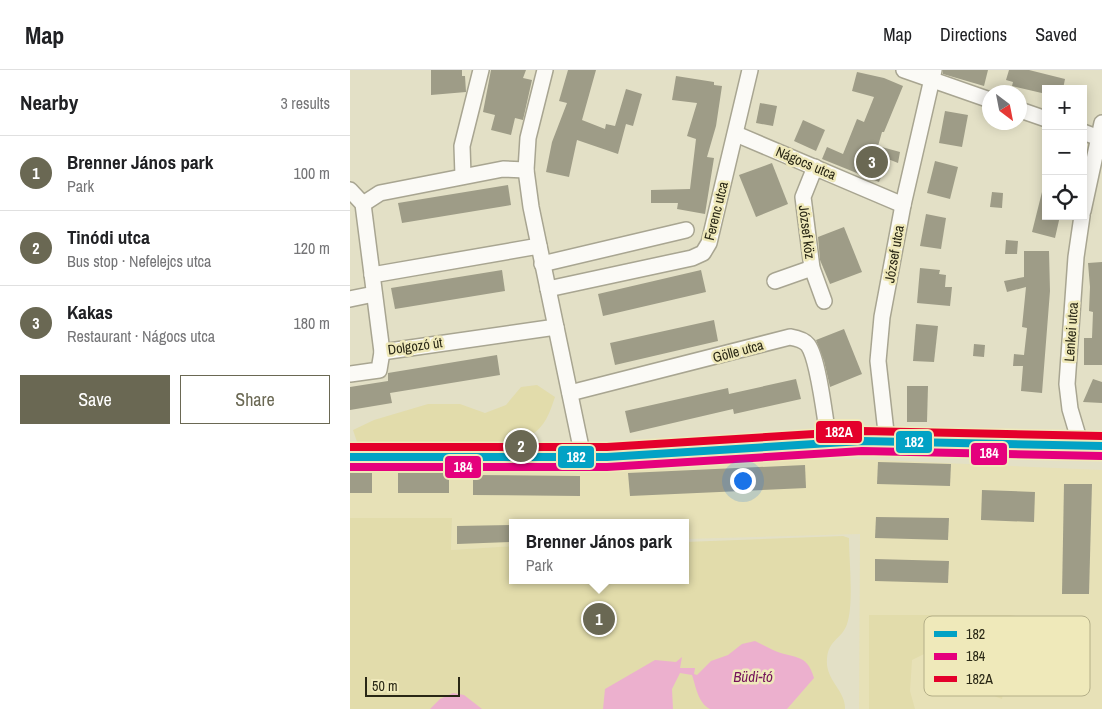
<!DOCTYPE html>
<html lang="en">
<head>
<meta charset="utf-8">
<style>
	:root { --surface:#fff; --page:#f2f2f2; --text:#202124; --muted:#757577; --line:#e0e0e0; --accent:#6a6853 }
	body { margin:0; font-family:"Archivo Narrow",sans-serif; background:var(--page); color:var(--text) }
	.controls { position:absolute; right:15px; top:15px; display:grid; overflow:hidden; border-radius:0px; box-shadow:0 2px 12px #0003 }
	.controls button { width:45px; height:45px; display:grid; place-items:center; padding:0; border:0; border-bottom:1px solid var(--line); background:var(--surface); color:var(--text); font:25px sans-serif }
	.compass { position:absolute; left:632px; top:15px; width:45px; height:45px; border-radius:50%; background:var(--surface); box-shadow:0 2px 12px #0003; rotate:148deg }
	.scale { position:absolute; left:15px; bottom:12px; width:95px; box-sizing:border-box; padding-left:5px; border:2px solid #292715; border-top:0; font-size:14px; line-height:18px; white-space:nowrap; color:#292715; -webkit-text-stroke:4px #efe9ba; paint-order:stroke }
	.you { position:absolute; left:392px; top:410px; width:18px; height:18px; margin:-12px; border:4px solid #fff; border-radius:50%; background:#1a73e8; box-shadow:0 0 0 8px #1a73e833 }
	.badge { display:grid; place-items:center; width:32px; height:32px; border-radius:50%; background:var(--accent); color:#fff; font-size:16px; font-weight:700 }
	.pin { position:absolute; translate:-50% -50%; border:2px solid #fff; box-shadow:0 1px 5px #0006 }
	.popup { position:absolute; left:159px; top:449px; width:180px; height:65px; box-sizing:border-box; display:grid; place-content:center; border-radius:0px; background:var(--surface); filter:drop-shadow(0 1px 4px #0005); font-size:16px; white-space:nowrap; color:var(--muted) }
	.popup b { font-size:19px; color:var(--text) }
	.popup::after { content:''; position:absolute; left:50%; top:100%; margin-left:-10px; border:10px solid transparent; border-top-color:var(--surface) }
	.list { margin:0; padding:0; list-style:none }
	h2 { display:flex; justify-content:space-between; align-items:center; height:65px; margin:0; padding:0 20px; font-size:21px }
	h2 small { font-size:16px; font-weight:400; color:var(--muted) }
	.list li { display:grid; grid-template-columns:32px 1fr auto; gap:15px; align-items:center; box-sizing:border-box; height:75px; padding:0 20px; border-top:1px solid var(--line) }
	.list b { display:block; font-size:19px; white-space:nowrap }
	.list p { margin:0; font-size:16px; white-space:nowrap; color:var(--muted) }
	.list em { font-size:16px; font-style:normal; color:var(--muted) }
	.actions { display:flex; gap:10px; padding:15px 20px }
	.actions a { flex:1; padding:11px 0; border:1px solid var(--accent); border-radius:0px; text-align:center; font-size:18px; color:var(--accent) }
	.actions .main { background:var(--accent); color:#fff }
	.icon { flex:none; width:28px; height:28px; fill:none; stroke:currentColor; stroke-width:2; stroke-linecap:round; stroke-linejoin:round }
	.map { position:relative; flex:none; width:752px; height:639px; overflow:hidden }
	header { display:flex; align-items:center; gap:30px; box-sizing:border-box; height:70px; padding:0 25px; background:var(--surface); border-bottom:1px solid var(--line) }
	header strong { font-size:24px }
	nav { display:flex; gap:28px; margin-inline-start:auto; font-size:18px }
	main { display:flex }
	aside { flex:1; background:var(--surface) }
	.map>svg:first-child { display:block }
	.built { fill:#e7e1b7 }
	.green { fill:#e2dcab }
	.water { fill:#ecb0ce }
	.building { fill:#9e9c87 }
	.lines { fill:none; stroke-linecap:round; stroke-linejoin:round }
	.minor-casing { stroke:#a8a591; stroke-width:18 }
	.minor { stroke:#fbfaf6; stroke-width:15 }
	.bus-1-casing { stroke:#efe9ba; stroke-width:11 }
	.bus-2-casing { stroke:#efe9ba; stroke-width:11 }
	.bus-3-casing { stroke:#efe9ba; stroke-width:11 }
	.bus-1 { stroke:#02a2c5; stroke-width:8 }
	.bus-2 { stroke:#e5007d; stroke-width:8 }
	.bus-3 { stroke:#e4002b; stroke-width:8 }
	.labels { text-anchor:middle; stroke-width:5; stroke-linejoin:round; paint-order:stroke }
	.street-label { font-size:14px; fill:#292715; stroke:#efe9ba }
	.water-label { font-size:15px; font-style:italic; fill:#74125a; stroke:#efe9ba }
	.key { fill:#efe9ba; stroke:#b4af88; stroke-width:1 }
	.key-label { font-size:14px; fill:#292715 }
	.line-badge { stroke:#efe9ba; stroke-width:2 }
	.badge-label { font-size:14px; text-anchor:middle; font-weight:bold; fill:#fff }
</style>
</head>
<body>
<header>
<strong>Map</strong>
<nav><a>Map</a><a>Directions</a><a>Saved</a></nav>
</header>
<main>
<aside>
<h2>Nearby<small>3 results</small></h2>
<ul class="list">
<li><span class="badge">1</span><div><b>Brenner János park</b><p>Park</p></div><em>100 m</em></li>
<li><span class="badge">2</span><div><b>Tinódi utca</b><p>Bus stop · Nefelejcs utca</p></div><em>120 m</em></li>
<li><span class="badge">3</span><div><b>Kakas</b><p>Restaurant · Nágocs utca</p></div><em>180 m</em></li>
</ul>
<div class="actions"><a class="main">Save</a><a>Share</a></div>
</aside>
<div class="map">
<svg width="752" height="639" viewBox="0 0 752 639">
	<rect width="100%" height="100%" fill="#e3e0c6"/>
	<polygon class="built" points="506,389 752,400 752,639 509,639 510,464 335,469 335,453 163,453 163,476 101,480 102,448 0,448 0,399"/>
	<g class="green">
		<path d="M187 315 205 327C200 342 195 357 181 365 141 387 55 376 8 375L3 360 24 350 78 334H110L135 343 156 335 171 317Z"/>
		<path d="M0 448H102L101 480 163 476V510H335V472L493 466 499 468C499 490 504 534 497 554 492 569 478 570 477 589 475 610 496 621 495 639H0Z"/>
		<polygon points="519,545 660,545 683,549 672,580 658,589 652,629 621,617 603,596 580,581 562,590 560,621 565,639 519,639"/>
	</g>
	<g class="water">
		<path d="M405 571C411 574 417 577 423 580 442 589 457 582 464 608L437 639H360C348 633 346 617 342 605L330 603 322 619 323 639H253L255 619 305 590 326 592 332 587 330 598H345L344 604 347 605 361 591 378 585 392 574Z"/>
		<polygon points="103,623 114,625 132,639 80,639 90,629"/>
	</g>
	<g class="building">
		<polygon points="81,0 112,0 112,6 115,6 116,22 81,25"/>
		<polygon points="141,0 176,0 173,8 182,10 173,50 165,48 161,65 141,60 145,45 133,42"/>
		<polygon points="218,0 246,0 232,50 255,59 256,54 265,56 276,19 292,24 283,56 276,54 268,84 227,70 219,107 196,102 202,72 217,33 209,31"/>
		<polygon points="593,0 638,0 634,16 593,4"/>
		<polygon points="659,0 679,0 715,9 713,19 696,19 696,24 662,16 663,12 656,10"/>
		<polygon points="507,2 534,8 553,16 534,62 532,62 528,76 550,82 548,93 538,89 529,112 472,89 477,77 493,84 507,49 514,52 524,27 502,21"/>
		<polygon points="326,6 364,12 364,15 372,16 366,56 357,87 364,88 355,144 327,139 328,133 301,133 301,120 340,119 346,69 337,66 347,33 322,30"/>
		<polygon points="410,33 427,36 423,56 406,53"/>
		<polygon points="595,41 618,45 612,77 589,73"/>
		<polygon points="453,50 475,60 466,81 444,71"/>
		<polygon points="585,91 608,97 600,129 577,123"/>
		<polygon points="422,93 438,134 406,147 389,105"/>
		<polygon points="158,115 161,135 52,153 48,133"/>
		<polygon points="642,122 653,123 652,138 640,137"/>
		<polygon points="692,122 696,122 696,146 710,146 705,168 682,162"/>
		<polygon points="576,144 596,148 591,179 570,176"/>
		<polygon points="494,157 512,202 480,214 470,190 468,167"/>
		<polygon points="656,170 668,171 667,184 655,184"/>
		<polygon points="674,181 699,181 700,221 692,323 671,321 673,296 663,296 664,284 674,285 677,258 672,257 676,217 657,222 654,211 674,207"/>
		<polygon points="752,192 752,295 734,295 734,268 742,268 743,242 739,241 740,217 738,193"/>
		<polygon points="570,198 590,200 589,204 596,205 595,217 602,217 600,236 567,233"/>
		<polygon points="152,200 155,221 45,239 41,218"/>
		<polygon points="351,200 356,222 253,246 248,224"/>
		<polygon points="364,250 368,271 265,295 260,273"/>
		<polygon points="566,254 588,256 584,292 563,291"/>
		<polygon points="494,259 512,304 480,317 474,291 466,270"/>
		<polygon points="624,274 635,275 634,287 623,286"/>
		<polygon points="147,285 150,305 40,323 42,333 0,340 0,317 38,311 38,303"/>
		<polygon points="446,309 451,329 384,344 383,339 280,363 275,341 378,318 379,324"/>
		<polygon points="743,309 752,312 752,333 733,332"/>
		<polygon points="557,316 578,316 577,352 557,352"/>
		<polygon points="528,392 601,394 600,416 527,414"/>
		<polygon points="455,395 456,418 280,426 278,403"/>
		<rect x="0" y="403" width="22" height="20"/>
		<rect x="48" y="403" width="51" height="20"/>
		<polygon points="123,405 230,406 230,426 123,425"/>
		<polygon points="714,414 742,414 739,524 712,524"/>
		<polygon points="632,420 685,422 684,452 631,450"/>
		<polygon points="526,447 599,448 598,470 525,468"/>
		<polygon points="163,455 163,472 107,474 107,456"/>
		<polygon points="525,489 599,491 598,513 525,511"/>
	</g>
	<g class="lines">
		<g class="minor-casing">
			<g id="minor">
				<polyline points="195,0 178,68 176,100 181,137 233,387"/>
				<polyline points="554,0 640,30"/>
				<polyline points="670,40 696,49"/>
				<polyline points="733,62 749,68"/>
				<polyline points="386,64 553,135"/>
				<polyline points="465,97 453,127 462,198 474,231"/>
				<polyline points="113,106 112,76 131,0"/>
				<polyline points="0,120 13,134 32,282 206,257"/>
				<polyline points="13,134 30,123 153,99 176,100"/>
				<polyline points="733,141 752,53"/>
				<polyline points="192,194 336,160"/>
				<polyline points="22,205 189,176"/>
				<polyline points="425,211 462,198"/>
				<polyline points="198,219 342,188 353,183 359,173 400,0"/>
				<polyline points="0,229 24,224"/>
				<polyline points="0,304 29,300 32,282"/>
				<path d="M220 323 440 267C446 268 454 270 458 275 469 290 475 351 479 372"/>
				<polyline points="537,371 528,291 532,247 553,135 584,0"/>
				<polyline points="731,376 720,339 717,314 726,187 732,146"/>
				<polyline points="0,387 257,387 512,371 752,376"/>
			</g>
		</g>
		<use href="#minor" class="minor"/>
		<g class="bus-1-casing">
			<polyline id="bus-1" points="0,387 257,387 512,371 752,376"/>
		</g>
		<g class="bus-2-casing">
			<polyline id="bus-2" points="0,397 257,397 512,381 752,386"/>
		</g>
		<g class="bus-3-casing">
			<polyline id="bus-3" points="0,377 257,377 512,361 752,366"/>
		</g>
		<use href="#bus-1" class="bus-1"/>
		<use href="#bus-2" class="bus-2"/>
		<use href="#bus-3" class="bus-3"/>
	</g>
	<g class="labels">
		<g class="street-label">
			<text transform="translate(456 93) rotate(23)" y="5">Nágocs utca</text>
			<text transform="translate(366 141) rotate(-76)" y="5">Ferenc utca</text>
			<text transform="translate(457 162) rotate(83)" y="5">József köz</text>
			<text transform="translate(544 184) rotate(-80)" y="5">József utca</text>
			<text transform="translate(721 262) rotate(-86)" y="5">Lenkei utca</text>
			<text transform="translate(65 276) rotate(-8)" y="5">Dolgozó út</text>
			<text transform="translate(388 281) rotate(-15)" y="5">Gölle utca</text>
		</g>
		<g class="water-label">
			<text x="403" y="612">Büdi-tó</text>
		</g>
	</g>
	<rect x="574" y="546" width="166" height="80" rx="8" class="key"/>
	<rect x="584" y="561" width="23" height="6" fill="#02a2c5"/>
	<rect x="584" y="583" width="23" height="7" fill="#e5007d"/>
	<rect x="584" y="606" width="23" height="6" fill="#e4002b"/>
	<g class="key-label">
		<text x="616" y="569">182</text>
		<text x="616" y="591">184</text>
		<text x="616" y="614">182A</text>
	</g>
	<g class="line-badge">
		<rect x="465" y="350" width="48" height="24" rx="5" fill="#e4002b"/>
		<rect x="545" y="360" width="38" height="24" rx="5" fill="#02a2c5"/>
		<rect x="620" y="372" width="38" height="24" rx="5" fill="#e5007d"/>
		<rect x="207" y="375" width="38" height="24" rx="5" fill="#02a2c5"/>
		<rect x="94" y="385" width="38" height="24" rx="5" fill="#e5007d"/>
	</g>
	<g class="badge-label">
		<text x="489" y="367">182A</text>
		<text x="564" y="377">182</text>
		<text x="639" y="388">184</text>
		<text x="226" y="392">182</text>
		<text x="113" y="402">184</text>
	</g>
</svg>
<div class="controls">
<button>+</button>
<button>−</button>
<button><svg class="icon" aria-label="locate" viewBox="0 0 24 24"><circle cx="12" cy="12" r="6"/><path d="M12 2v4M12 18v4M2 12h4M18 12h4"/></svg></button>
</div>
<svg class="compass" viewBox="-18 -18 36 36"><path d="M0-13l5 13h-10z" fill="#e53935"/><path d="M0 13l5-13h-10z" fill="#757577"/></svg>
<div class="scale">50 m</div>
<div class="you"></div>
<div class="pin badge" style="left:249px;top:549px">1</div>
<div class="popup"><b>Brenner János park</b>Park</div>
<div class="pin badge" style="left:171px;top:376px">2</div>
<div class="pin badge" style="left:522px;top:92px">3</div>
</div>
</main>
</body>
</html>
